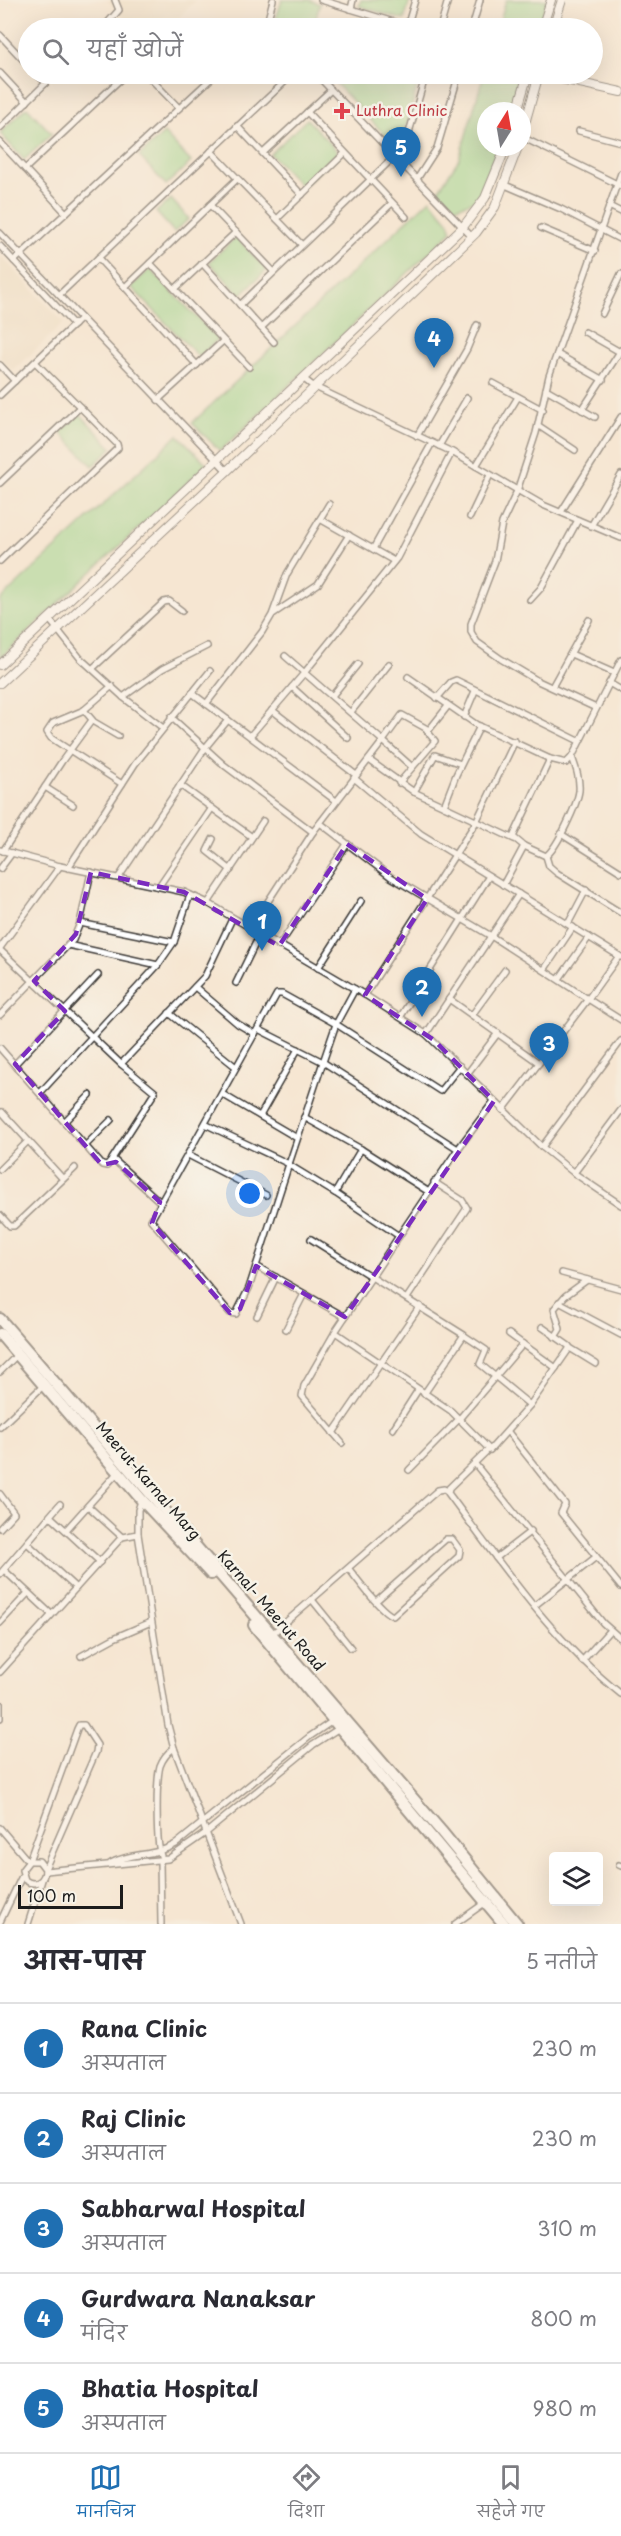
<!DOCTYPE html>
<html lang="hi">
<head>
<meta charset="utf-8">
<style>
	:root { --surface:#fff; --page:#f2f2f3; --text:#2b2b33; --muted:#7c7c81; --line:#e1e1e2; --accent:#1f6fb2 }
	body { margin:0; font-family:"Playpen Sans","Playpen Sans Deva",sans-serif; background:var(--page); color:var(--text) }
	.controls { position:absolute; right:18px; bottom:18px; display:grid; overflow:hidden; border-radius:6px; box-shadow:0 6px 24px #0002 }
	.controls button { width:54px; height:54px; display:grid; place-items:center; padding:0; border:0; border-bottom:2px solid var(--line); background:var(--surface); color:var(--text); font:30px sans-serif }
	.compass { position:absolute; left:477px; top:102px; width:54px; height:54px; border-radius:50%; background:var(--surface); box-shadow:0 6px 24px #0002; rotate:11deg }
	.scale { position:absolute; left:18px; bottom:15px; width:105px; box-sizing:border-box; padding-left:6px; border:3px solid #1c1c1c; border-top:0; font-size:16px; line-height:21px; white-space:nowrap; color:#1c1c1c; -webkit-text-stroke:4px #f7f3e8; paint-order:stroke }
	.you { position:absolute; left:250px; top:1194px; width:21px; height:21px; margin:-15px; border:4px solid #fff; border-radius:50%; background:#1a73e8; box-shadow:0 0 0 9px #1a73e833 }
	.badge { display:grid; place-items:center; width:39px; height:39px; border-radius:50%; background:var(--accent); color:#fff; font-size:20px; font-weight:700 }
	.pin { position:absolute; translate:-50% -50px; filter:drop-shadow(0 2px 3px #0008) }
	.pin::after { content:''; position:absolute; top:32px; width:21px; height:18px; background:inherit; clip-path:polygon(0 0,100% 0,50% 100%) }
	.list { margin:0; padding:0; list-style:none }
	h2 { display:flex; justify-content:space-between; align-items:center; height:78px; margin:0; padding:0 24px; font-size:26px }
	h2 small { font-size:20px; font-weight:400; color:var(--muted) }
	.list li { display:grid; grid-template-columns:39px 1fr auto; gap:18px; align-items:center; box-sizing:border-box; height:90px; padding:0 24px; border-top:2px solid var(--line) }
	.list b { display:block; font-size:22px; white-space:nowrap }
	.list p { margin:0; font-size:20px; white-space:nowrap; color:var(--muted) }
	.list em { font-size:20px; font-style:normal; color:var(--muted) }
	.icon { flex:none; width:33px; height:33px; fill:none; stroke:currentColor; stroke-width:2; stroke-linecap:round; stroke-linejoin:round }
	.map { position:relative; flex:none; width:621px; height:1924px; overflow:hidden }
	.search { position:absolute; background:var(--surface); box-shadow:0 6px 24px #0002; left:18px; right:18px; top:18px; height:66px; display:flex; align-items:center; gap:15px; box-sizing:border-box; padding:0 21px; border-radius:33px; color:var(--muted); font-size:22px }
	.sheet { height:528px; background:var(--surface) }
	nav { display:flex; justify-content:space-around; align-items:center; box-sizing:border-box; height:84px; border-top:2px solid var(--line); background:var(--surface); font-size:16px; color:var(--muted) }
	nav a { display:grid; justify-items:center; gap:3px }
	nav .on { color:var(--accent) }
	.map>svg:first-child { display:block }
	.built { fill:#ead8ba }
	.green { fill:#96d58b; stroke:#597854; stroke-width:1.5 }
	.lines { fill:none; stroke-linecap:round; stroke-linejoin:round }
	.street-casing { stroke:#3d3a37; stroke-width:8 }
	.secondary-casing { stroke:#3d3a37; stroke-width:10 }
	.highway-casing { stroke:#3d3a37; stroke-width:14 }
	.street { stroke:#fff; stroke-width:5 }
	.secondary { stroke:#fff; stroke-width:8 }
	.highway { stroke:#fff; stroke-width:10 }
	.marked { fill:none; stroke:#7b2cbf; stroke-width:4.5; stroke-dasharray:12 8; stroke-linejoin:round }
	.health-dot { fill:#e0444e; stroke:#f7f3e8; stroke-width:2 }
	.labels { text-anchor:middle; stroke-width:5; stroke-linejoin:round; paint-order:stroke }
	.health-label { font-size:15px; fill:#be3a42; stroke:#f7f3e8; text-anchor:start }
	.street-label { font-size:15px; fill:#1c1c1c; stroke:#f7f3e8 }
</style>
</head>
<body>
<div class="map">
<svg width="621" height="1924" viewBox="0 0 621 1924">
	<rect width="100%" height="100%" fill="#f7f3e8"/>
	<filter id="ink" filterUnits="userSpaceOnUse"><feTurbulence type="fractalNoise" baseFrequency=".0167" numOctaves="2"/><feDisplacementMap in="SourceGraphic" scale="12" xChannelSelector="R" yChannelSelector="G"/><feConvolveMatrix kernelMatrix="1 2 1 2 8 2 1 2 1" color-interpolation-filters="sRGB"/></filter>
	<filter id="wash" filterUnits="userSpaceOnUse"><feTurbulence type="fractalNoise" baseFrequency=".008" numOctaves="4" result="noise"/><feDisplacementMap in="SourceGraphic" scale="24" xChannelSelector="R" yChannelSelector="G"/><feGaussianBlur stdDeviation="1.35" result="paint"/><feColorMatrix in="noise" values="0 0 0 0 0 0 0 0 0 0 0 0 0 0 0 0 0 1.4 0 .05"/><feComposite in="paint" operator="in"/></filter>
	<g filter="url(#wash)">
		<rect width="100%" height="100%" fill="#f6e6d2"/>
		<g class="built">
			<polygon points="107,0 196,0 169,28 135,28"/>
			<polygon points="0,255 64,323 13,371 0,358"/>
		</g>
		<g class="green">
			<polygon points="282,0 309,0 320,4 313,28 282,28 275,22"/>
			<polygon points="361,0 410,0 404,20 359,6"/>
			<polygon points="506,0 547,0 538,28 498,28"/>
			<polygon points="327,74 420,74 408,121 397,148"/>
			<polygon points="484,74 524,74 512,111 486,111 486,147 501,147 480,199 454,208 438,191 459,159"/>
			<polygon points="27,107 52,134 24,160 0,133"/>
			<polygon points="307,119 339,153 302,187 270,154"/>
			<polygon points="164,133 191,162 166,185 139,156"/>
			<polygon points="171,199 189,219 174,232 156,212"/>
			<polygon points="430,199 449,222 452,231 220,451 192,423"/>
			<polygon points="236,237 267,270 240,295 209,262"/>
			<polygon points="150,269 218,339 199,357 131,287"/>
			<polygon points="80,414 112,448 93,466 60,432"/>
			<polygon points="178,435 207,464 0,658 0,600"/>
		</g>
	</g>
	<g filter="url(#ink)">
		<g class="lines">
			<g class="street-casing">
				<g id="street">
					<polyline points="321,0 407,26"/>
					<polyline points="351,9 353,0"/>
					<polyline points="268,19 276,28"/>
					<polyline points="407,27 415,0"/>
					<polyline points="103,28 119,10 115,0"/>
					<polyline points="263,28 268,19 273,0"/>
					<polyline points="440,28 448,0"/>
					<polyline points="472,28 480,0"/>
					<polyline points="0,35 28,65"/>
					<polyline points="0,73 27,102"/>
					<polyline points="37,74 46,83"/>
					<polyline points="146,74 179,108"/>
					<polyline points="316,74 472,237"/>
					<polyline points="439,74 457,79"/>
					<polyline points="307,112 406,217"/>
					<polyline points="237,126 302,195"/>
					<polyline points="0,128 55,74"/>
					<polyline points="579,131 621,142"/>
					<polyline points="522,137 621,186"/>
					<polyline points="0,142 66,213"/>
					<polyline points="211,151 302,245"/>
					<polyline points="263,153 331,90"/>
					<polyline points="25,169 126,74"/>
					<polyline points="417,179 437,148 459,74"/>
					<polyline points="505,185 561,209 621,240"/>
					<polyline points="210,205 274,272"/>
					<polyline points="609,206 621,212"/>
					<polyline points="277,219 345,153"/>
					<polyline points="541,228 595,251"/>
					<polyline points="0,233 227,471"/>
					<polyline points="0,246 74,325"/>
					<polyline points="98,258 197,365"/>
					<polyline points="14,261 216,74"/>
					<polyline points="150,263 249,367"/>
					<polyline points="202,263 274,342"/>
					<polyline points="125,287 237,179"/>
					<polyline points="175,289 236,232"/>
					<polyline points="59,295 293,74"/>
					<polyline points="240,305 395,156 408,136 426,74"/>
					<polyline points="602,314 621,274"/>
					<polyline points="261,328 392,203"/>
					<polyline points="585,332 620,352"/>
					<polyline points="557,354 603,380"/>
					<polyline points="0,365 15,381"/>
					<polyline points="304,379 313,386 452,452 543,505 621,538"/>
					<polyline points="493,383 543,410"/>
					<polyline points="546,389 595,417"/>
					<polyline points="0,395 81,318"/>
					<polyline points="158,400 223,341"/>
					<polyline points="582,410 621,350"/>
					<polyline points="539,426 575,450"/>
					<polyline points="417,436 467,349 477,325"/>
					<polyline points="439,446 467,398"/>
					<polyline points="476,466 518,397"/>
					<polyline points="0,483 80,407"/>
					<polyline points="561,512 621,417"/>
					<polyline points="470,517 490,475"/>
					<polyline points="320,519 394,561"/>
					<polyline points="591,526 621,475"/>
					<polyline points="373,549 432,443"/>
					<polyline points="0,561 118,448 117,444 35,362"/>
					<polyline points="530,600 541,588 578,520"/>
					<polyline points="273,614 318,584 349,535"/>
					<polyline points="49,619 80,658 123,697 163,728"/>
					<polyline points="571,654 614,673"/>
					<polyline points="285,656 383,741 402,715 429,730 448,706"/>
					<polyline points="93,668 164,602 169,601 182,611"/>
					<polyline points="408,677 477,725 550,759 566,763 572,757 621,660"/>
					<polyline points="609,683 621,690"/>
					<polyline points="112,686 84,710 53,723 47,732 51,738 122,784"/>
					<polyline points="292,687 348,738"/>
					<polyline points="552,687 589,620"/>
					<polyline points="192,693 336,801"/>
					<polyline points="332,696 358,664"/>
					<polyline points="123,697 162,669 207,646"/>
					<polyline points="437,698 451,682 456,680 579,741"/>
					<polyline points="206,704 262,632 272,615 287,574 329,504"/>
					<polyline points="596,708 538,681 501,659 477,642 471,632 471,624 495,561 502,523 517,491 536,433 549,376 621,173"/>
					<polyline points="84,710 94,722 118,736"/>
					<polyline points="272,710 356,775"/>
					<polyline points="351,712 389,664"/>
					<polyline points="171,717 224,765 313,832"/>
					<polyline points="464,717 475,691"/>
					<polyline points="480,726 456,775 444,806 514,839"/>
					<polyline points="250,736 305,672 397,558 452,452"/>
					<path d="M550 759 513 837 524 846 546 856C557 848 577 805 579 791 580 779 576 768 572 757"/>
					<polyline points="369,760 414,792 444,806"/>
					<polyline points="354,778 421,834 621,957"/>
					<polyline points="399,783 435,741 427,731"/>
					<polyline points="180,785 252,837"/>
					<polyline points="45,787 73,805"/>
					<polyline points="414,792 435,755 461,764"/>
					<polyline points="320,823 391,877 491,936 588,999 619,956"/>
					<polyline points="561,834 621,872"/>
					<polyline points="213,839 207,851 231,870"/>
					<polyline points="0,850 60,866 184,892 208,903 365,995 426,1034 542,1147 574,1173 621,1205"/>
					<polyline points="3,851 62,761 92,720"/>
					<polyline points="546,856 549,866 557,873 621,913"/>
					<polyline points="68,868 135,764 210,671"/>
					<polyline points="0,869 12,853"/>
					<polyline points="119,877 205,748 228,720"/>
					<polyline points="503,885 524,846"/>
					<polyline points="159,886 212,808"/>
					<polyline points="208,903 263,821"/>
					<polyline points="80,923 174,942"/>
					<polyline points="568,924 586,890"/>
					<polyline points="250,929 313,832 383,741 411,766"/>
					<polyline points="68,945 158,965 174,942 190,895"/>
					<polyline points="279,946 347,844"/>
					<polyline points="0,948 60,866"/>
					<polyline points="0,950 121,1064 205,976 232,919"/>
					<polyline points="318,968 361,901"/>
					<polyline points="544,970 573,927"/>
					<polyline points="559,979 589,937"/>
					<polyline points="236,983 260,934"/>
					<polyline points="195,987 238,1024 255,1034"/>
					<polyline points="355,989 336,1024 440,1091 460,1066"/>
					<polyline points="365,995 476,822 515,741"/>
					<polyline points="449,999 539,1063"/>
					<polyline points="169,1013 236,1067"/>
					<polyline points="0,1015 73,940 80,923 91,872"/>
					<polyline points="472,1015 505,970"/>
					<polyline points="401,1016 489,876"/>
					<polyline points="426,1034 519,894"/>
					<polyline points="0,1048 102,1165 107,1166 113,1159 160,1202"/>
					<polyline points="15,1064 98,975"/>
					<polyline points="467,1074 498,1033"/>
					<polyline points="40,1093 158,965"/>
					<polyline points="222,1094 297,1138"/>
					<polyline points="503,1110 588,999 621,1020"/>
					<polyline points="2,1112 63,1179"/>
					<polyline points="260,1116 298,1049"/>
					<polyline points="65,1121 90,1095"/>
					<polyline points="205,1124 289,1164 249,1288 236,1314 230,1313 151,1220 277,994 282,994 336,1024 323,1062 258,1029"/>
					<polyline points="86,1145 111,1120"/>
					<polyline points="542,1147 621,1041"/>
					<polyline points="361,1149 429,1192"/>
					<polyline points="188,1155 266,1195"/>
					<polyline points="112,1159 155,1092 121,1064"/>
					<polyline points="289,1164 323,1062 458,1149"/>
					<polyline points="289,1165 335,1193 361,1149 304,1117"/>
					<polyline points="0,1169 28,1141"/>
					<polyline points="574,1173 621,1110"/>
					<polyline points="335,1193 399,1236 458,1149 494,1101"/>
					<polyline points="0,1215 10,1226 14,1226 75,1168"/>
					<path d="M399 1236 335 1332 451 1411 489 1449 449 1488 448 1493C501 1564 551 1639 621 1694"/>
					<polyline points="311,1239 464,1335 424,1394"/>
					<polyline points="256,1266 345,1317"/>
					<polyline points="562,1273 621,1289"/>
					<polyline points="407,1298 467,1208 462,1200 434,1182"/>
					<polyline points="559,1302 621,1335"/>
					<polyline points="257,1316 276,1277"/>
					<polyline points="286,1329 304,1294"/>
					<polyline points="335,1332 304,1386 302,1396 342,1443"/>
					<polyline points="509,1334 556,1368"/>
					<polyline points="465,1336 486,1350 480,1364 530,1405"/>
					<polyline points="555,1337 560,1329 554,1309 565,1296 587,1280"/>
					<polyline points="570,1348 596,1364"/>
					<polyline points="0,1372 18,1354"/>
					<polyline points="0,1427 43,1386"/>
					<polyline points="393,1429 418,1390"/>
					<polyline points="508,1432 565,1504 561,1513 621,1587"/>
					<polyline points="333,1433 420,1306"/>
					<polyline points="490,1450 530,1405 569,1349 569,1346 542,1327"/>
					<polyline points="475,1464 603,1623 621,1639"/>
					<polyline points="409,1470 460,1418 523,1344"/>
					<polyline points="0,1494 14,1513 0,1528"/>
					<polyline points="142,1498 138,1510 138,1534 168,1725 174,1748 241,1924"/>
					<polyline points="88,1506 122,1537"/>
					<polyline points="50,1516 100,1562"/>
					<polyline points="66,1530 118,1472"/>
					<polyline points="27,1543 76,1588"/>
					<polyline points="496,1558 531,1531"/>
					<path d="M349 1569C358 1580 381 1612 393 1616L459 1556 460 1550 452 1539H446L376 1601"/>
					<polyline points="4,1570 51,1614"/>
					<polyline points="0,1574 60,1504"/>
					<polyline points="313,1601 351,1648"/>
					<polyline points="534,1606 596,1557"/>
					<polyline points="0,1623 28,1593"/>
					<polyline points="272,1634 438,1490 444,1489 447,1491"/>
					<polyline points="81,1656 114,1638 151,1622"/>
					<polyline points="582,1661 610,1630"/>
					<polyline points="0,1672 122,1537 138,1534"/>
					<polyline points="0,1704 0,1718"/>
					<polyline points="0,1828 28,1861"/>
					<path d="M161 1856C156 1842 156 1781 160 1766 163 1758 167 1753 174 1748"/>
					<path d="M29 1861H39L45 1869C45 1881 35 1887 25 1880L22 1870 29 1861 77 1729 79 1725H84L97 1745 96 1752 45 1869"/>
					<polyline points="160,1861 161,1924"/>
					<path d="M111 1863C132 1852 154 1857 176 1844L309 1737 334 1720"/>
					<polyline points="619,1865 621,1866"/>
					<polyline points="45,1871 168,1859 207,1832 313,1745 341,1727"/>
					<polyline points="0,1922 22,1876"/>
					<polyline points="28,1924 42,1880"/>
					<polyline points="455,1924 486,1902"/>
				</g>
			</g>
			<g class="secondary-casing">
				<g id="secondary">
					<polyline points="542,28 551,0"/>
					<polyline points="553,28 562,0"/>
					<polyline points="539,74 621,92"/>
					<polyline points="517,111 528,74"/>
					<polyline points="522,134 539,74"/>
					<polyline points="0,665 463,227 485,198 506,147"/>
					<polyline points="0,683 227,471 476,233 495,207 518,147"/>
				</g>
			</g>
			<g class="highway-casing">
				<g id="highway">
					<polyline points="0,1319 441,1831 517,1924"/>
					<polyline points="0,1334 141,1499 211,1574"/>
					<polyline points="254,1625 504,1924"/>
				</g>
			</g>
			<use href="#street" class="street"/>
			<use href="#secondary" class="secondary"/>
			<use href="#highway" class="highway"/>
		</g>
	</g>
	<path d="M0 0H621V1924H0ZM347 844 427 899 365 995 434 1040 494 1101 345 1317 256 1266 240 1309 230 1313 152 1223 160 1202 116 1162 102 1165 15 1064 65 1011 34 981 76 934 91 872 184 892 279 946Z" fill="#f6e6d2" fill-opacity=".55" fill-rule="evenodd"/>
	<path class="marked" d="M347 844 427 899 365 995 434 1040 494 1101 345 1317 256 1266 240 1309 230 1313 152 1223 160 1202 116 1162 102 1165 15 1064 65 1011 34 981 76 934 91 872 184 892 279 946Z"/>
	<path class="health-dot" d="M339 102h6v6h6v6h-6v6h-6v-6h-6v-6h6z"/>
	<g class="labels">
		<g class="health-label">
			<text x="356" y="116">Luthra Clinic</text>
		</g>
		<g class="street-label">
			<text transform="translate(148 1481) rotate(49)" y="5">Meerut-Karnal Marg</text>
			<text transform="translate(271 1611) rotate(49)" y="5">Karnal- Meerut Road</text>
		</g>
	</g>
</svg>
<div class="controls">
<button><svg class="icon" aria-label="layers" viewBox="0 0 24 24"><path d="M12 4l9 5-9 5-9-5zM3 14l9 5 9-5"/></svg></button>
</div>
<svg class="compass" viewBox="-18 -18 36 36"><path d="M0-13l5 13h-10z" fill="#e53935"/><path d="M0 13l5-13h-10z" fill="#7c7c81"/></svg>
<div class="scale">100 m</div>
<div class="you"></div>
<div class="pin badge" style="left:262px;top:951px">1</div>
<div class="pin badge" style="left:422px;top:1017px">2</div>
<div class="pin badge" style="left:549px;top:1073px">3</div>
<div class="pin badge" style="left:434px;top:368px">4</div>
<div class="pin badge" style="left:401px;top:177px">5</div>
<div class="search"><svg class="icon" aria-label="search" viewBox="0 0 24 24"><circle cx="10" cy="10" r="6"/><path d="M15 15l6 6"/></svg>यहाँ खोजें</div>
</div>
<section class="sheet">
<h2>आस-पास<small>5 नतीजे</small></h2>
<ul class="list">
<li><span class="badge">1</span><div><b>Rana Clinic</b><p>अस्पताल</p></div><em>230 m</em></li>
<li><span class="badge">2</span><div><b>Raj Clinic</b><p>अस्पताल</p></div><em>230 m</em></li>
<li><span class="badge">3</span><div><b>Sabharwal Hospital</b><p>अस्पताल</p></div><em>310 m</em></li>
<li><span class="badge">4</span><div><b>Gurdwara Nanaksar</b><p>मंदिर</p></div><em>800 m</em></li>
<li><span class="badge">5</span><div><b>Bhatia Hospital</b><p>अस्पताल</p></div><em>980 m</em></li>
</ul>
</section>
<nav>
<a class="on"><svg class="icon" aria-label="map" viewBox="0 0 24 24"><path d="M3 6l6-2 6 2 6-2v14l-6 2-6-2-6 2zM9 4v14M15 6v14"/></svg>मानचित्र</a>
<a><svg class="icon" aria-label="directions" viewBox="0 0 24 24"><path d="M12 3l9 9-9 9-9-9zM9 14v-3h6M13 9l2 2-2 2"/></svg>दिशा</a>
<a><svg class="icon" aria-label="saved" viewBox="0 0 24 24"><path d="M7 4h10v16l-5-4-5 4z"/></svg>सहेजे गए</a>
</nav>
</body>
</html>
